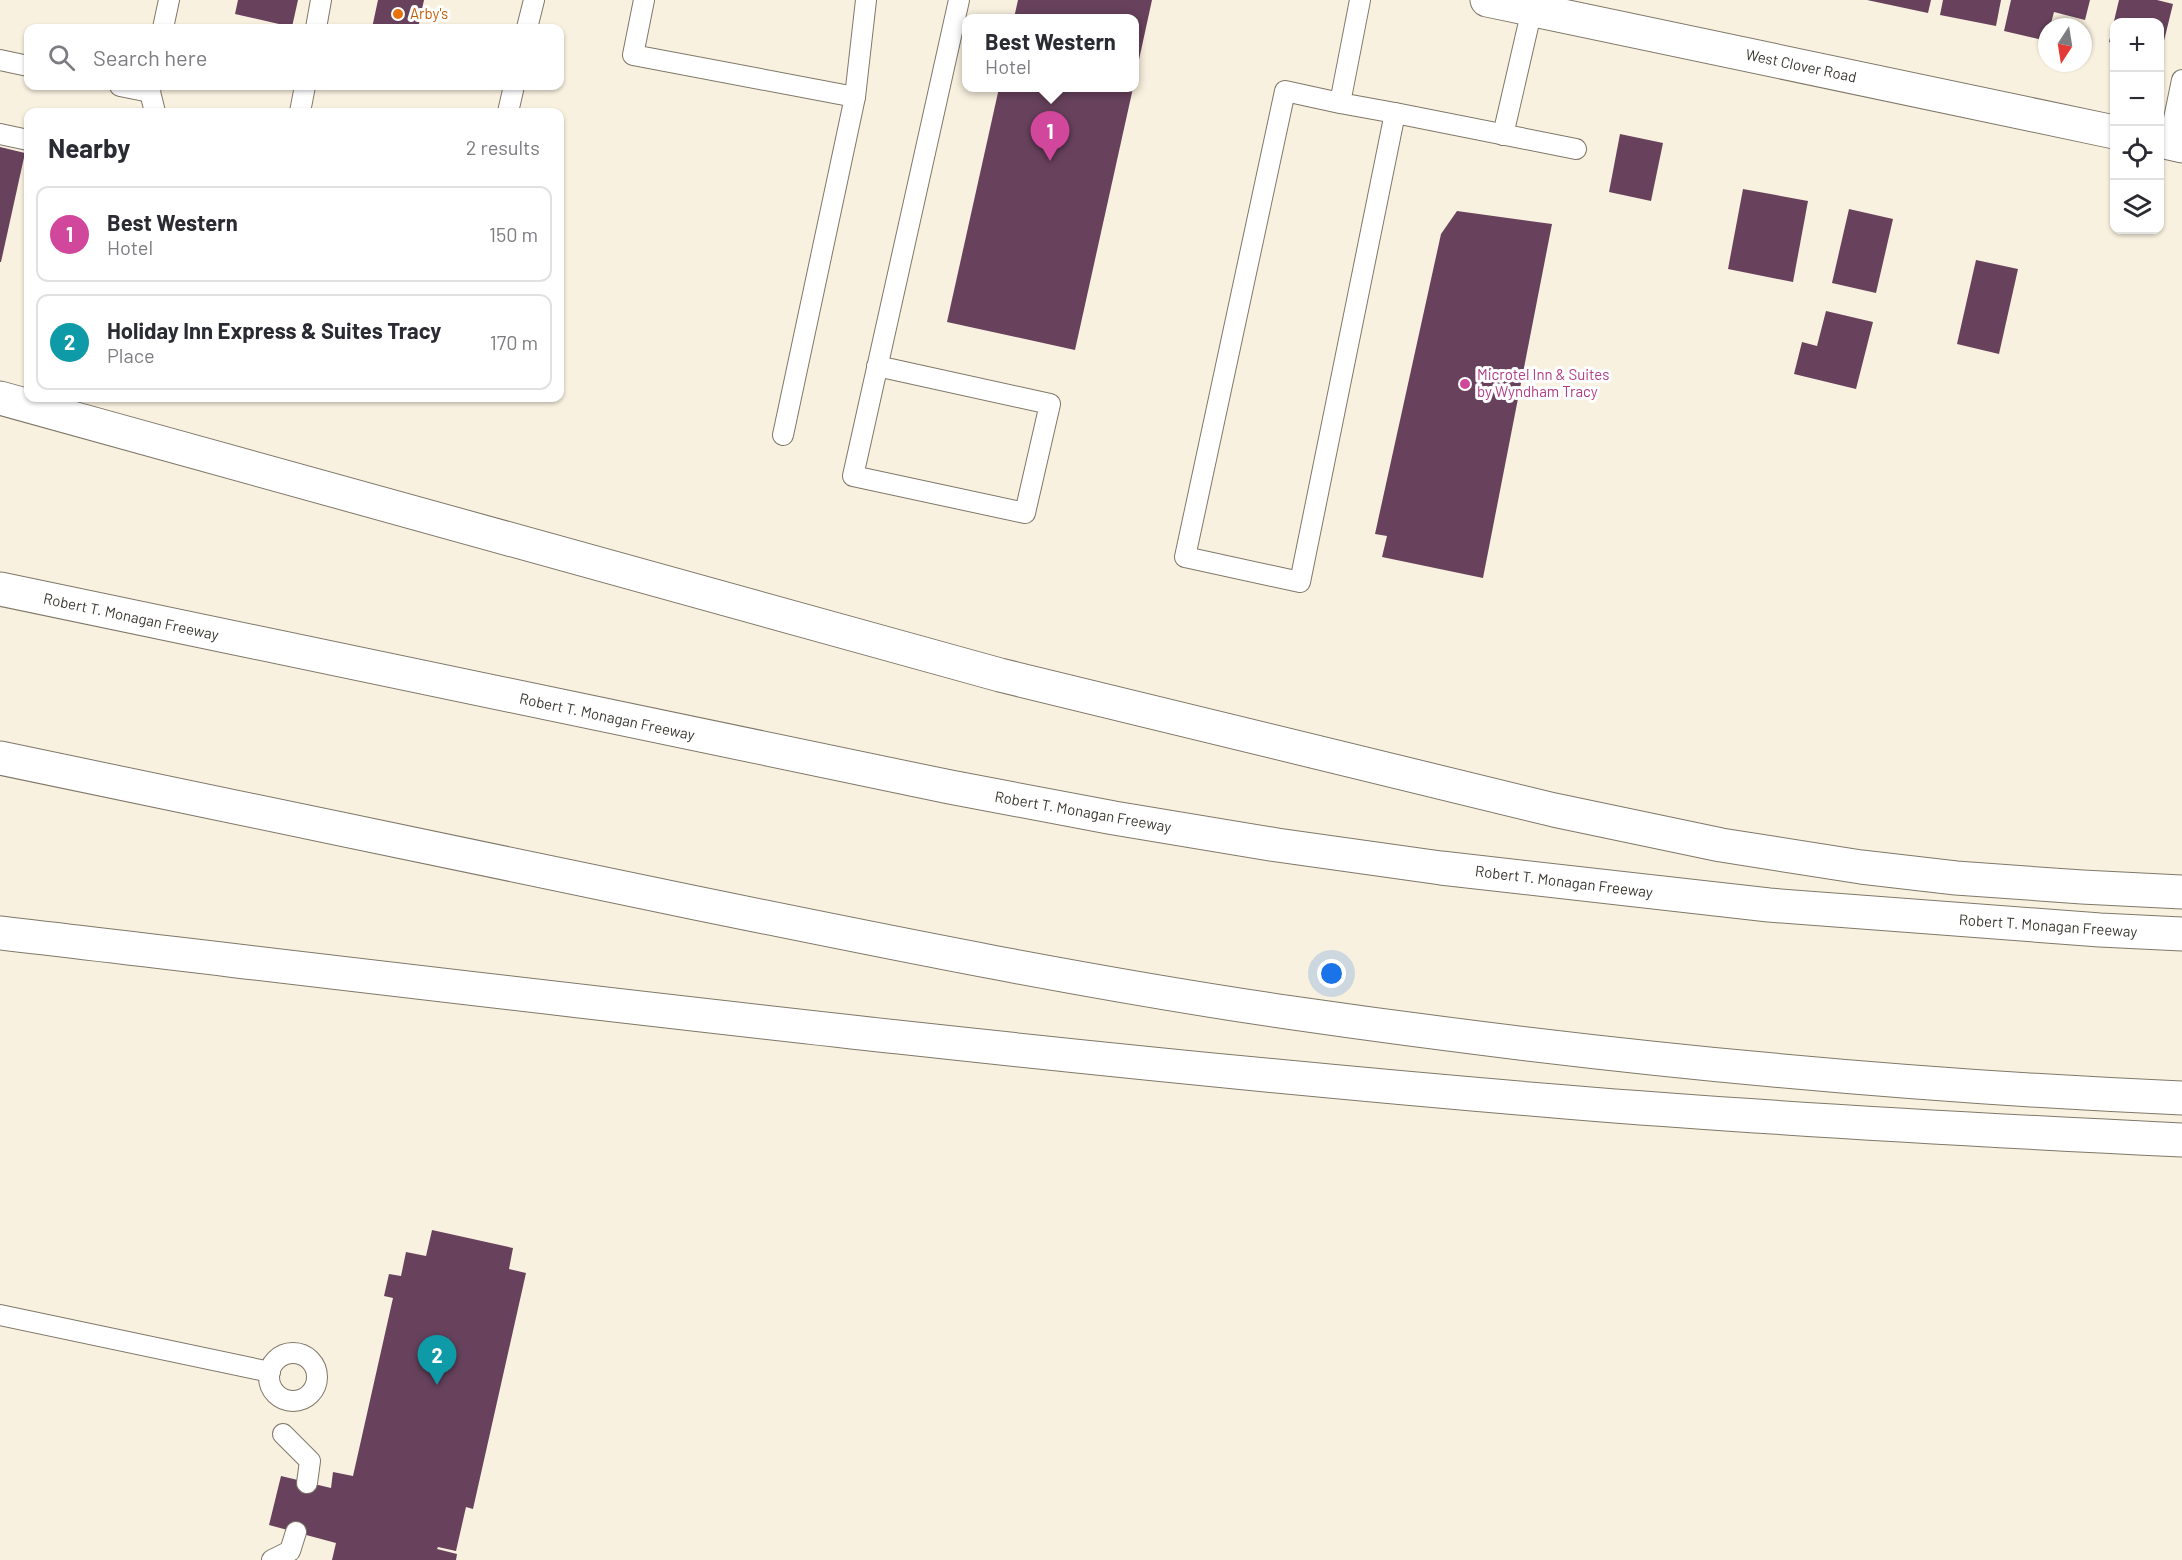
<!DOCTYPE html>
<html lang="en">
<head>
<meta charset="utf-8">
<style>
	:root { --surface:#fff; --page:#f7f7f7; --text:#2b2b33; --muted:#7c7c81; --line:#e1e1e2; --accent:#b92c19 }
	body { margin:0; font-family:Barlow,sans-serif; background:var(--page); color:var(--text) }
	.controls { position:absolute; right:18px; top:18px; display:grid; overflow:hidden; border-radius:12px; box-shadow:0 2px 4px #0004 }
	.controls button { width:54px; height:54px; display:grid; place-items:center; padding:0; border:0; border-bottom:2px solid var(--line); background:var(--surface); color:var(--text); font:30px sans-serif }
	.compass { position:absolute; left:2038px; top:18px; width:54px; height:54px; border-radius:50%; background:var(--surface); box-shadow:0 2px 4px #0004; rotate:192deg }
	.you { position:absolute; left:1332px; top:974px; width:21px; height:21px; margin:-15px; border:4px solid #fff; border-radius:50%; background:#1a73e8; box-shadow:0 0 0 9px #1a73e833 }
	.badge { display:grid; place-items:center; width:39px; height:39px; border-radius:50%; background:var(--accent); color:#fff; font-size:20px; font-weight:700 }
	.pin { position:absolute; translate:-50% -50px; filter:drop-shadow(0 2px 3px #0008) }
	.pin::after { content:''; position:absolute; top:32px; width:21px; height:18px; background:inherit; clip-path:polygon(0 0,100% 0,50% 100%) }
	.popup { position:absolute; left:962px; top:14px; width:177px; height:78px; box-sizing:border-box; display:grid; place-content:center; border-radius:12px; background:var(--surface); filter:drop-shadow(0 2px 4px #0005); font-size:20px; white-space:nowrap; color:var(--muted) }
	.popup b { font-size:22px; color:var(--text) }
	.popup::after { content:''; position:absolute; left:50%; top:100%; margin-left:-12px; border:12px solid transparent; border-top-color:var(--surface) }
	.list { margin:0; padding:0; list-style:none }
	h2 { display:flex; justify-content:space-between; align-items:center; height:78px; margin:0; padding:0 24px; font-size:26px }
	h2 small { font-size:20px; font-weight:400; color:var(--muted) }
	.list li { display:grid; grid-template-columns:39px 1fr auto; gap:18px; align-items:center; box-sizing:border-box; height:96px; margin:0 12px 12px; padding:0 12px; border:2px solid var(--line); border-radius:12px }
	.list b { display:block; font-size:22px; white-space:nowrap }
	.list p { margin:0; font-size:20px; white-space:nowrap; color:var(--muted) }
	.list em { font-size:20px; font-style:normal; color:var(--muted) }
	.icon { flex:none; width:33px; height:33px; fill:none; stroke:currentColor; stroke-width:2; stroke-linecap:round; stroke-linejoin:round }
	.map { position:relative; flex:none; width:2182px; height:1560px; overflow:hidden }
	.search { position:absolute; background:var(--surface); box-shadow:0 2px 4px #0004; left:24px; top:24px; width:540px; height:66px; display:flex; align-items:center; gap:15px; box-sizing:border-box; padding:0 21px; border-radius:12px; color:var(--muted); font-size:22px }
	.panel { position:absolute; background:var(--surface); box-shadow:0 2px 4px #0004; left:24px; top:108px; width:540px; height:294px; border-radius:12px }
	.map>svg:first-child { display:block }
	.building { fill:#68425d }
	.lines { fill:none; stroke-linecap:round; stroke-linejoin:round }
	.service-casing { stroke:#7f7869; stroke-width:22 }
	.tertiary-casing { stroke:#7f7869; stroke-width:35 }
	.motorway-casing { stroke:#7f7869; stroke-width:35 }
	.service { stroke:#fff; stroke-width:20 }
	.tertiary { stroke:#fff; stroke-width:33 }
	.motorway { stroke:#fff; stroke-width:33 }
	.food-dot { fill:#e8710a; stroke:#fff; stroke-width:2 }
	.hotel-dot { fill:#d1479c; stroke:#fff; stroke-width:2 }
	.labels { text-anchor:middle; stroke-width:6; stroke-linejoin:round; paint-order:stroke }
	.food-label { font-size:15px; fill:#c56008; stroke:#fff; text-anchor:start }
	.street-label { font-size:15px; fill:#3b3831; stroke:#fff }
	.hotel-label { font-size:15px; fill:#b23c85; stroke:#fff; text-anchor:start }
</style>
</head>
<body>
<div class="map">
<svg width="2182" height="1560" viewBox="0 0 2182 1560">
	<rect width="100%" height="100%" fill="#f9f1df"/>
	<g class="building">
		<polygon points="238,0 298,0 292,27 235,14"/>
		<polygon points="378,0 424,0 418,28 372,28"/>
		<polygon points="1018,0 1152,0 1135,78 1134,18 1014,18"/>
		<polygon points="1867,0 1931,0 1928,13"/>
		<polygon points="1943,0 2001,0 1996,26 1940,15"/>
		<polygon points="2011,0 2090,0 2085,20 2054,12 2050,27 2047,27 2047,41 2004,31"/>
		<polygon points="2119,0 2157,0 2173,4 2160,57 2160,22 2114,22 2114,44 2109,42"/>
		<polygon points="999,88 1133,88 1075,350 947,322"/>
		<polygon points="1620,134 1663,143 1651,201 1609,192"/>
		<polygon points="0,147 25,153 1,262 0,262"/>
		<polygon points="1743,189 1808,201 1793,282 1728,269"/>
		<polygon points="1849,209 1893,219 1876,293 1832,283"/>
		<polygon points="1457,211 1552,224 1483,578 1382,557 1387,536 1375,534 1441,234"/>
		<polygon points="1976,260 2018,269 1999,354 1957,344"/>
		<polygon points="1826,311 1873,322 1856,389 1794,374 1802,342 1817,346"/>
		<polygon points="432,1230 513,1248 509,1269 526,1273 473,1509 466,1507 456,1551 438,1547 437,1549 457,1554 456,1560 332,1560 336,1543 269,1525 281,1476 331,1488 333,1472 353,1476 393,1298 384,1296 389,1274 401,1276 406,1252 426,1256"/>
	</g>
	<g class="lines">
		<g class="service-casing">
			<g id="service">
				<polyline points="644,0 633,55 855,97 783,435"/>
				<polyline points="163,28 169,0"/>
				<polyline points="316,28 321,0"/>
				<polyline points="527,28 534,0"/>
				<polyline points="0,60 28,66"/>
				<polyline points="120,86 150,92"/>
				<polyline points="151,86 150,92 155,112"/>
				<polyline points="855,97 866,0"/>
				<polyline points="1340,103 1285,91 1185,557 1300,582 1395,113 1340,103 1360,0"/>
				<polyline points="300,112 305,86"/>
				<polyline points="508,112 514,86"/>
				<polyline points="1395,113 1576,149"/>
				<polyline points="0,134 28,140"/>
				<polyline points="1503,135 1532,9"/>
				<polyline points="2169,143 2182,80"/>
				<polyline points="877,366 1050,404 1025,513 853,476 959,0"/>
				<polyline points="0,1315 270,1372"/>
				<circle cx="293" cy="1377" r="24"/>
				<polyline points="283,1434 310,1461 307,1483"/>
				<polyline points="272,1560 290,1551 296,1532"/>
			</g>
		</g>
		<g class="tertiary-casing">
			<g id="tertiary">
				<polyline points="1487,0 2114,132"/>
				<polyline points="2160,141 2182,146"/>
			</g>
		</g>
		<g class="motorway-casing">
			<g id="motorway">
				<polyline points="0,398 1000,675 1554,810 1721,845 1861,867 1956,878 2082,887 2182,892"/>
				<polyline points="0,589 950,787 1114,818 1277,845 1441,868 1769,905 2100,930 2182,934"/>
				<path d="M0 758C232 806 464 855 696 903 892 943 1088 983 1286 1012 1583 1055 1882 1085 2182 1098"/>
				<path d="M0 933C521 994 1043 1059 1566 1102 1771 1119 1977 1130 2182 1140"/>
			</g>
		</g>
		<use href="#service" class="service"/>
		<use href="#tertiary" class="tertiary"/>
		<use href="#motorway" class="motorway"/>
	</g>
	<circle class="food-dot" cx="398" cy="14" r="6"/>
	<circle class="hotel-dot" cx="1465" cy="384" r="6"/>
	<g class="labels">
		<g class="food-label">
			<text x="410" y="19">Arby's</text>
		</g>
		<g class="street-label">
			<text transform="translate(1801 66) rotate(12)" y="5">West Clover Road</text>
			<text transform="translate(131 617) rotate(12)" y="5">Robert T. Monagan Freeway</text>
			<text transform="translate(607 717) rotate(12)" y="5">Robert T. Monagan Freeway</text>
			<text transform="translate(1083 812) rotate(10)" y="5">Robert T. Monagan Freeway</text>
			<text transform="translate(1564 882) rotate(7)" y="5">Robert T. Monagan Freeway</text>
			<text transform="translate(2048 926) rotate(4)" y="5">Robert T. Monagan Freeway</text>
		</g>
		<g class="hotel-label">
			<text x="1477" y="380">Microtel Inn &amp; Suites<tspan x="1477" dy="17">by Wyndham Tracy</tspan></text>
		</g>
	</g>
</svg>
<div class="controls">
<button>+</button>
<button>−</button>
<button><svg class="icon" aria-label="locate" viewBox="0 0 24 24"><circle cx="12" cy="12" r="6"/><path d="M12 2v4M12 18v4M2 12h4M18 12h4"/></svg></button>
<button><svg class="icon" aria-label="layers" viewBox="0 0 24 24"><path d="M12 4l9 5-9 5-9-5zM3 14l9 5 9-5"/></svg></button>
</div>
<svg class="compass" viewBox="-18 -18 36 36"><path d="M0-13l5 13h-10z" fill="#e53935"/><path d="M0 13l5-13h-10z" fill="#7c7c81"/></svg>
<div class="you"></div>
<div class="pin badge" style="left:1050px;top:161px;background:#d1479c">1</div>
<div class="popup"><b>Best Western</b>Hotel</div>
<div class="pin badge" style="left:437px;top:1385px;background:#0f9aa8">2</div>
<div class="search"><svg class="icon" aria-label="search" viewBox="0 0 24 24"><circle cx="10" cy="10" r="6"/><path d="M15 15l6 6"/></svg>Search here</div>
<section class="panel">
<h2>Nearby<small>2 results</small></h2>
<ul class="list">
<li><span class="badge" style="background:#d1479c">1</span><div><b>Best Western</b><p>Hotel</p></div><em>150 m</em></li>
<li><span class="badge" style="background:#0f9aa8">2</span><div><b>Holiday Inn Express &amp; Suites Tracy</b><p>Place</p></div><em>170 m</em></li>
</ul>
</section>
</div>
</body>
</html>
